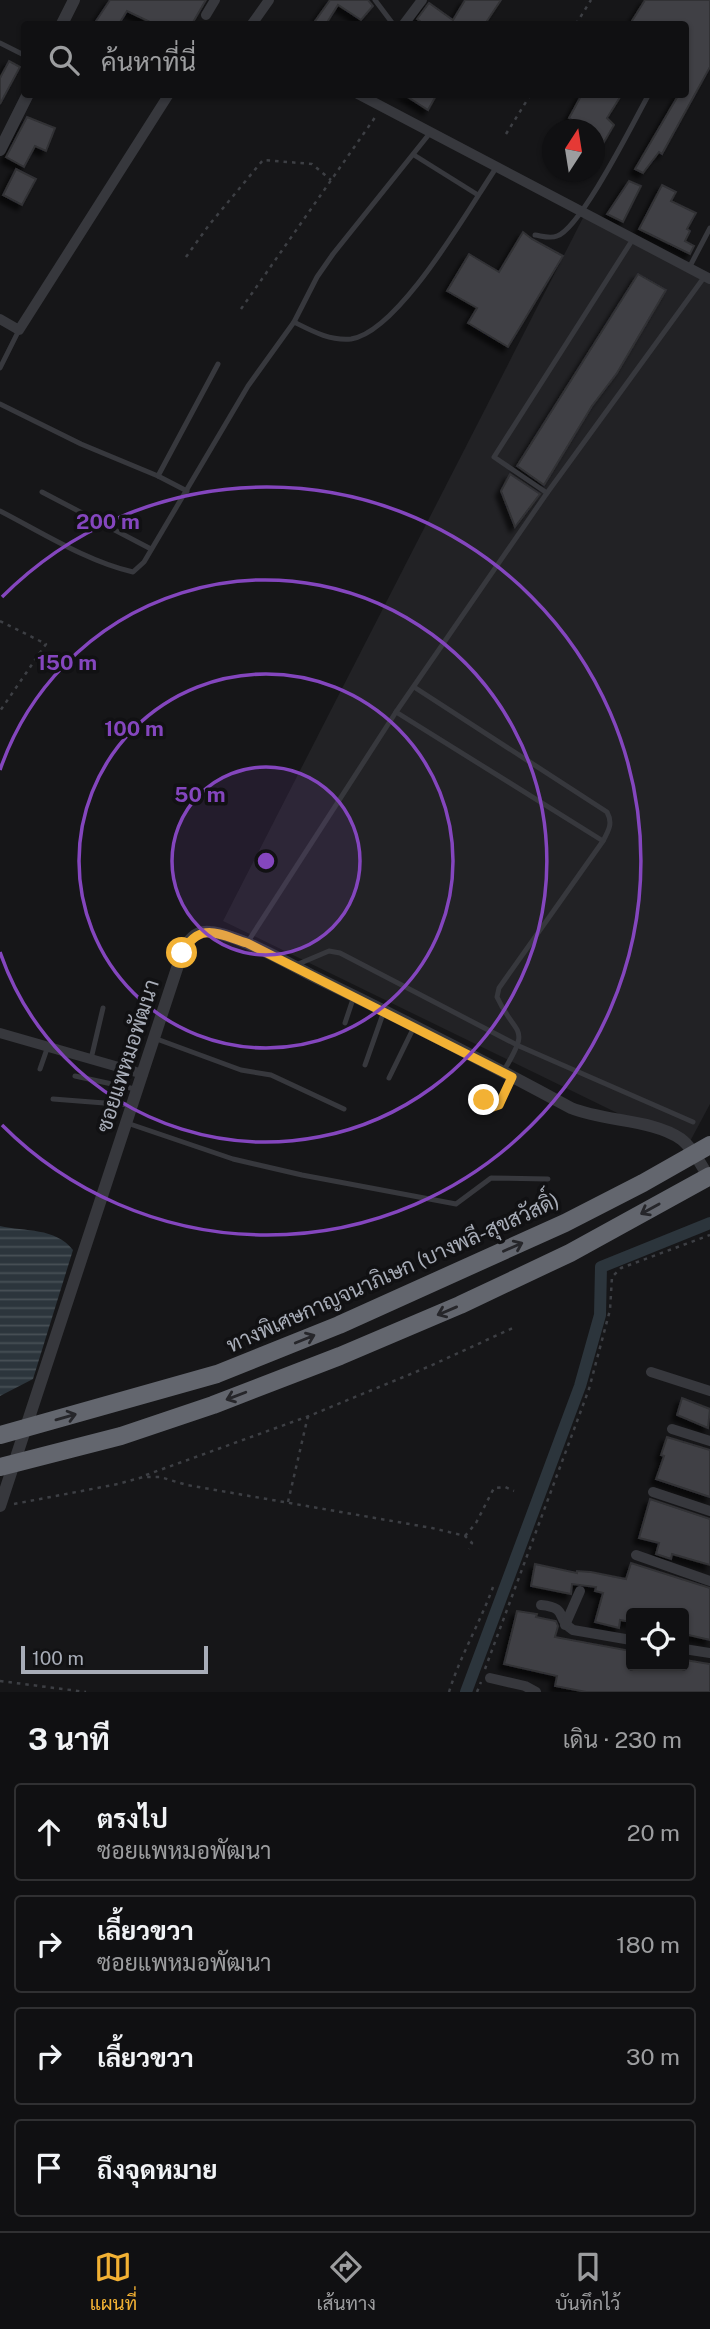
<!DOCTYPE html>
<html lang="th">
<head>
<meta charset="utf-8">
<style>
	:root { --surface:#101012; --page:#19191b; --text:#f1f3f6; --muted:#9c9d9f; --line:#303032; --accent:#f2b134 }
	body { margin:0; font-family:"Public Sans",Sarabun,sans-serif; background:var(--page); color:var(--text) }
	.controls { position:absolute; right:21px; bottom:21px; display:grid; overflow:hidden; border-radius:7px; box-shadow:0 2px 5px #0004 }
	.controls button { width:63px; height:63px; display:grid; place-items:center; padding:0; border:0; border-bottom:2px solid var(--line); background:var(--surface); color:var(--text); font:35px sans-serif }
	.compass { position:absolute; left:542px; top:119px; width:63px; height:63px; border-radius:50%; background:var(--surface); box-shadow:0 2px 5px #0004; rotate:12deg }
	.scale { position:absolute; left:21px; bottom:18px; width:187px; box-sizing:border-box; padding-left:7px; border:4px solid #a8adb8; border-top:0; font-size:19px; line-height:24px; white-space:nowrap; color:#a8adb8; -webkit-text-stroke:5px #111113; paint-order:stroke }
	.stop { position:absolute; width:21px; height:21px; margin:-16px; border:5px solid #f2b134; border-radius:50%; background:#fff }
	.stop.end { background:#f2b134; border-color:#fff; box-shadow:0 2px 7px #0008 }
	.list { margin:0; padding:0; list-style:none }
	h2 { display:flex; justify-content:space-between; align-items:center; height:91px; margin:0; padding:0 28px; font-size:30px }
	h2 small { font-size:23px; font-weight:400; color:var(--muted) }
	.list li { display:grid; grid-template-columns:46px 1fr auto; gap:21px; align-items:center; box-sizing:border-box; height:98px; margin:0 14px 14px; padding:0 14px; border:2px solid var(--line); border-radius:7px }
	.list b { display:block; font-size:26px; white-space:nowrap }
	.list p { margin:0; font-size:23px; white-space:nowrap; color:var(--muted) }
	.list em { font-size:23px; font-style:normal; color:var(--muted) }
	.icon { flex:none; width:38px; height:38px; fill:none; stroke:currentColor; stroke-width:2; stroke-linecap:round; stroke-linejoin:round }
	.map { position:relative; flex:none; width:710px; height:1692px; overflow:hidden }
	.search { position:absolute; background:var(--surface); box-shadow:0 2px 5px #0004; left:21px; right:21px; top:21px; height:77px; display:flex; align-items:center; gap:18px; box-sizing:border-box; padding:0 24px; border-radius:7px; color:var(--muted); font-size:26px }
	.sheet { height:539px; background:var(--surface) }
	nav { display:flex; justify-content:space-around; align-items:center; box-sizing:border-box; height:98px; border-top:2px solid var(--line); background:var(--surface); font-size:19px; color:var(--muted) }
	nav a { display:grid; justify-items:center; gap:4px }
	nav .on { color:var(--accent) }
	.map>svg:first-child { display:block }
	.built { fill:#222225 }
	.water { fill:url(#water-rules) }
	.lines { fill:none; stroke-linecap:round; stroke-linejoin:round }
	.canal { stroke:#2c353c; stroke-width:12 }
	.building { fill:#404145; stroke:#303034; stroke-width:2; filter:url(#shadow) }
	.path { stroke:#3d3f44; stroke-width:2.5; stroke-dasharray:3.5 5; stroke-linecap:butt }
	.service { stroke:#37383d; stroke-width:5 }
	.minor { stroke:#37383d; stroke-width:10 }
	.tertiary { stroke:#37383d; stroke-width:12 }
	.motorway-bridge { stroke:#63666e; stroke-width:18 }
	.oneway { stroke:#26262a }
	.route { stroke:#f2b134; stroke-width:9 }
	.ring { fill:none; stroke:#8446be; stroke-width:3.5 }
	.labels { text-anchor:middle; stroke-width:7; stroke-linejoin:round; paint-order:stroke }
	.street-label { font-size:21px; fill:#a8adb8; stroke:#111113 }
	.centre { fill:#8446be; stroke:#111113; stroke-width:3.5 }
	.ring-label { font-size:21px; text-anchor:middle; font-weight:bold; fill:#8446be; stroke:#111113; stroke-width:7; stroke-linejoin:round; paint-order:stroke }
</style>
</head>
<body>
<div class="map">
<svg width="710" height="1692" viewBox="0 0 710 1692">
	<defs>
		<pattern id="water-rules" width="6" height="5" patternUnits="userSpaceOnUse" patternTransform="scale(1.75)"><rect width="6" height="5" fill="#2c353c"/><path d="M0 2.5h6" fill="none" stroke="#485056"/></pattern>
		<filter id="shadow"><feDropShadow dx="-5" dy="5" stdDeviation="2" flood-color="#0009"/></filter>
	</defs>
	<rect width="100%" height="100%" fill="#161618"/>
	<polygon class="built" points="586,212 710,276 710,1104 687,1147 223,921"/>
	<path class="water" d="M0 1226C25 1232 55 1227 73 1250L33 1379 0 1396Z"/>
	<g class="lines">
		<polyline class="canal" points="466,1692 580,1386 600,1315 601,1267 710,1223"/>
	</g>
	<g class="building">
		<polygon points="110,0 206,0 192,24 154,24 127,11 119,24 94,24"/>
		<polygon points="330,0 368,0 373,6 361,20 338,5 326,24 313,24"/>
		<polygon points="465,0 501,0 485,24 424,24 417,19 429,3 453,20"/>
		<polygon points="645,0 710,0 710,67 662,154 659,152 643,173 635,169 679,94 685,94 685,24 630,24"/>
		<polygon points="9,61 20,67 0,104 0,78"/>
		<polygon points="403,94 437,94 428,110"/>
		<polygon points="582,94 622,94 607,118 614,125 604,142 594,135 594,130 586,130 569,118"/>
		<polygon points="27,117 55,128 46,151 35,146 24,167 6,157"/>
		<polygon points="16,169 36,179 22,205 3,195"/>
		<polygon points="629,181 641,186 623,222 607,214"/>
		<polygon points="662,185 676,192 671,201 696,213 687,229 690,231 685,241 694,246 690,254 639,229"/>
		<polygon points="523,232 532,239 563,256 508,347 468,323 477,308 447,291 469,254 499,272"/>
		<polygon points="638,274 666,290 617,373 592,406 544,485 517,466"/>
		<polygon points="510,474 540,494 515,527 501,491"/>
		<polygon points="682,1398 710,1409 708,1428 677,1415"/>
		<polygon points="667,1437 710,1450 710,1497 656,1479 664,1456 661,1455"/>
		<polygon points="650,1499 710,1519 710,1565 672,1554 671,1559 656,1554 659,1543 639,1538"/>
		<polygon points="631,1563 710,1588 710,1640 684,1634 684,1613 631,1613 631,1622 620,1620 619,1628 595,1622 603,1593 595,1591 596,1587 572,1584 571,1594 531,1586 535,1564 577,1573 577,1571 591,1572 626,1579"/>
		<polygon points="517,1611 537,1614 536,1617 556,1621 558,1626 555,1637 631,1651 631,1666 684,1666 685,1660 710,1664 710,1692 586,1692 555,1686 557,1676 504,1664"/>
	</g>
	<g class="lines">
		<g class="path">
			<polyline points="576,24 591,0"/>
			<polyline points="506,134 531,94"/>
			<polyline points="186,257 209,225 263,160 312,164 331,180"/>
			<polyline points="241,309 376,116"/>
			<polyline points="0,621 46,644 0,711"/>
			<polyline points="146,1475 309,1416 430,1366 515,1327"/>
			<polyline points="288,1502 308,1416"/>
			<polyline points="14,1504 118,1484 143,1477 160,1477 187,1485 432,1528 465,1536 472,1543 469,1549"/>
			<polyline points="465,1536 476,1523 494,1488 505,1487 514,1491"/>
			<polyline points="485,1669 589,1389 610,1310 612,1277 621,1268 710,1235"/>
			<polyline points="0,1681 86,1692"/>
			<path d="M449 1692C460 1656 480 1623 493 1587"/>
			<polyline points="477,1692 481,1682"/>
		</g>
		<g class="service">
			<polyline points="375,0 393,24"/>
			<polyline points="0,43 24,55"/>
			<polyline points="414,155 478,195"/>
			<path d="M535 235C542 236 550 239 557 236 581 228 634 121 649 94"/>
			<polyline points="689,268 710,228"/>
			<polyline points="294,322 317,277 333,254 430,133"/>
			<polyline points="0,368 19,330"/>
			<polyline points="0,404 81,444 158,476 187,491"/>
			<polyline points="158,476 218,364"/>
			<polyline points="42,492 151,549"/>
			<polyline points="547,493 494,457 633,239"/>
			<path d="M0 511C41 532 88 562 133 572L144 562 248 386 294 322C312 331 330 341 351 339 399 332 469 208 496 168"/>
			<path d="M414 687 607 812C613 823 609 830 603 841L499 988 497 997C516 1038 532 1024 503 1072"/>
			<polyline points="396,712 603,841"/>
			<polyline points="247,943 396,712 547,493 705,276"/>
			<polyline points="296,965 329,951 340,953 519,1046 693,1122"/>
			<polyline points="345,1023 354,996"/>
			<polyline points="154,1038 241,1070 271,1075 344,1109"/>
			<polyline points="91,1059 103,1008"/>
			<polyline points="365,1065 384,1011"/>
			<polyline points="40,1069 48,1046"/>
			<polyline points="75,1076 135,1089"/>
			<polyline points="389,1078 414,1027"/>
			<polyline points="53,1099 130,1105"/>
			<polyline points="484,1100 493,1107 499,1105 512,1077"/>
			<polyline points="127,1123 233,1159 302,1175 456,1204 491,1178 548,1179"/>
		</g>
		<g class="minor">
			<polyline points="206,15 215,0"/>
			<polyline points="252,24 269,0"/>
			<polyline points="404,24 422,0"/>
			<polyline points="358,94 710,279"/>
			<polyline points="0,319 19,330 169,94"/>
			<polyline points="0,1033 143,1074"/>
			<polyline points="651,1372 710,1391"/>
			<polyline points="672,1429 710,1441"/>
			<polyline points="653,1492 710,1511"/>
			<polyline points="636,1555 710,1581"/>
			<path d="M541 1605C570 1608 554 1618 573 1630L631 1640"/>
			<polyline points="565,1625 580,1591"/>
			<polyline points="684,1649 710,1653"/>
			<polyline points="490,1678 525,1686 536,1692"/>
		</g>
		<g class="tertiary">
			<polyline points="62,24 74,0"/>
			<polyline points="0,150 28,94"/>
			<path d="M0 1506 182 953C188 941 195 930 210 932 239 935 286 962 313 976 400 1018 486 1062 571 1108 605 1122 652 1119 681 1139 693 1148 702 1167 710 1179"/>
		</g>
		<g class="motorway-bridge">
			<polyline points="0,1435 217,1374 339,1325 565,1223 643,1183 710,1145"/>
			<polyline points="0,1467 121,1436 213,1405 340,1356 460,1305 570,1253 710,1176"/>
		</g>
	</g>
	<defs><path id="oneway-shaft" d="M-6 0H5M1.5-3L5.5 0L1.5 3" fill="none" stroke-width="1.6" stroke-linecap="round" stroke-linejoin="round" transform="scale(1.75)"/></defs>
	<g class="oneway">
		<use href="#oneway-shaft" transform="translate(650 1209) rotate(151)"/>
		<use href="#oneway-shaft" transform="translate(513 1247) rotate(-24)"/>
		<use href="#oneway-shaft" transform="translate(447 1311) rotate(157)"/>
		<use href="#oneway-shaft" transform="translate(305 1339) rotate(-22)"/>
		<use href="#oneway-shaft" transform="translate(236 1396) rotate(159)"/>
		<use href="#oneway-shaft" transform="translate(66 1417) rotate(-16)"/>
	</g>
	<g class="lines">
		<path class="route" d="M182 953C200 921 218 934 247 943L512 1077 499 1105 493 1107 484 1100"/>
	</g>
	<circle cx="266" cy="861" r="94" fill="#8446be" fill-opacity=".12"/>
	<g class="ring">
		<circle cx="266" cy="861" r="94"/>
		<circle cx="266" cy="861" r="187"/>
		<path d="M0 770A281 281 0 1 1 0 952"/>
		<path d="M2 597A374 374 0 1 1 2 1125"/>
	</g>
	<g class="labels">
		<g class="street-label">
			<text transform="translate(128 1056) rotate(-72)" y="7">ซอยแพหมอพัฒนา</text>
			<text transform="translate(393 1273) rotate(-24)" y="7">ทางพิเศษกาญจนาภิเษก (บางพลี-สุขสวัสดิ์)</text>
		</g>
	</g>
	<circle cx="266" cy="861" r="10" class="centre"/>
	<g class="ring-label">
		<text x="108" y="529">200 m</text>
		<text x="67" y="670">150 m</text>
		<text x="134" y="736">100 m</text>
		<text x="200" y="802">50 m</text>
	</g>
</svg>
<div class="controls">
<button><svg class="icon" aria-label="locate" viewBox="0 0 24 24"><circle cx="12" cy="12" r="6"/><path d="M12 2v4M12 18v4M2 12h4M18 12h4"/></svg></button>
</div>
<svg class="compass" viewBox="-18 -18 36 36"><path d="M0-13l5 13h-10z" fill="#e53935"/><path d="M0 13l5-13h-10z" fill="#9c9d9f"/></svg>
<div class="scale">100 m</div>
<div class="stop" style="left:182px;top:953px"></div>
<div class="stop end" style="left:484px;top:1100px"></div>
<div class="search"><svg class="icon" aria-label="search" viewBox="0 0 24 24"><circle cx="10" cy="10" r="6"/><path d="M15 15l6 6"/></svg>ค้นหาที่นี่</div>
</div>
<section class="sheet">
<h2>3 นาที<small>เดิน · 230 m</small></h2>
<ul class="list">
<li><svg class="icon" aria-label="ahead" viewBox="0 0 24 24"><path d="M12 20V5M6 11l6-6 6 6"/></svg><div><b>ตรงไป</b><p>ซอยแพหมอพัฒนา</p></div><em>20 m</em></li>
<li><svg class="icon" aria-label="right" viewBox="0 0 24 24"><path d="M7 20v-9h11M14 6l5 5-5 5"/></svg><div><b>เลี้ยวขวา</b><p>ซอยแพหมอพัฒนา</p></div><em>180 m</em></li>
<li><svg class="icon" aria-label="right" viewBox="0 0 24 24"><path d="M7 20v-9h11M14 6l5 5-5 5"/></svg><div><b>เลี้ยวขวา</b></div><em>30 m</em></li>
<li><svg class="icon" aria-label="arrive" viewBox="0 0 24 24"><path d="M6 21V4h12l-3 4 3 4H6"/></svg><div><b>ถึงจุดหมาย</b></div></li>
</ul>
</section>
<nav>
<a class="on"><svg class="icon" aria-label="map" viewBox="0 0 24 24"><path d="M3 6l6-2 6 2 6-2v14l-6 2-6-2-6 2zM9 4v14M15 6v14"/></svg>แผนที่</a>
<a><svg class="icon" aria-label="directions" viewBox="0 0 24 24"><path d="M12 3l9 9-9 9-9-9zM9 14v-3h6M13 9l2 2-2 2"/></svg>เส้นทาง</a>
<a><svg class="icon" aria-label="saved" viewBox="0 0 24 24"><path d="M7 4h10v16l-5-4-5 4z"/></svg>บันทึกไว้</a>
</nav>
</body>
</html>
